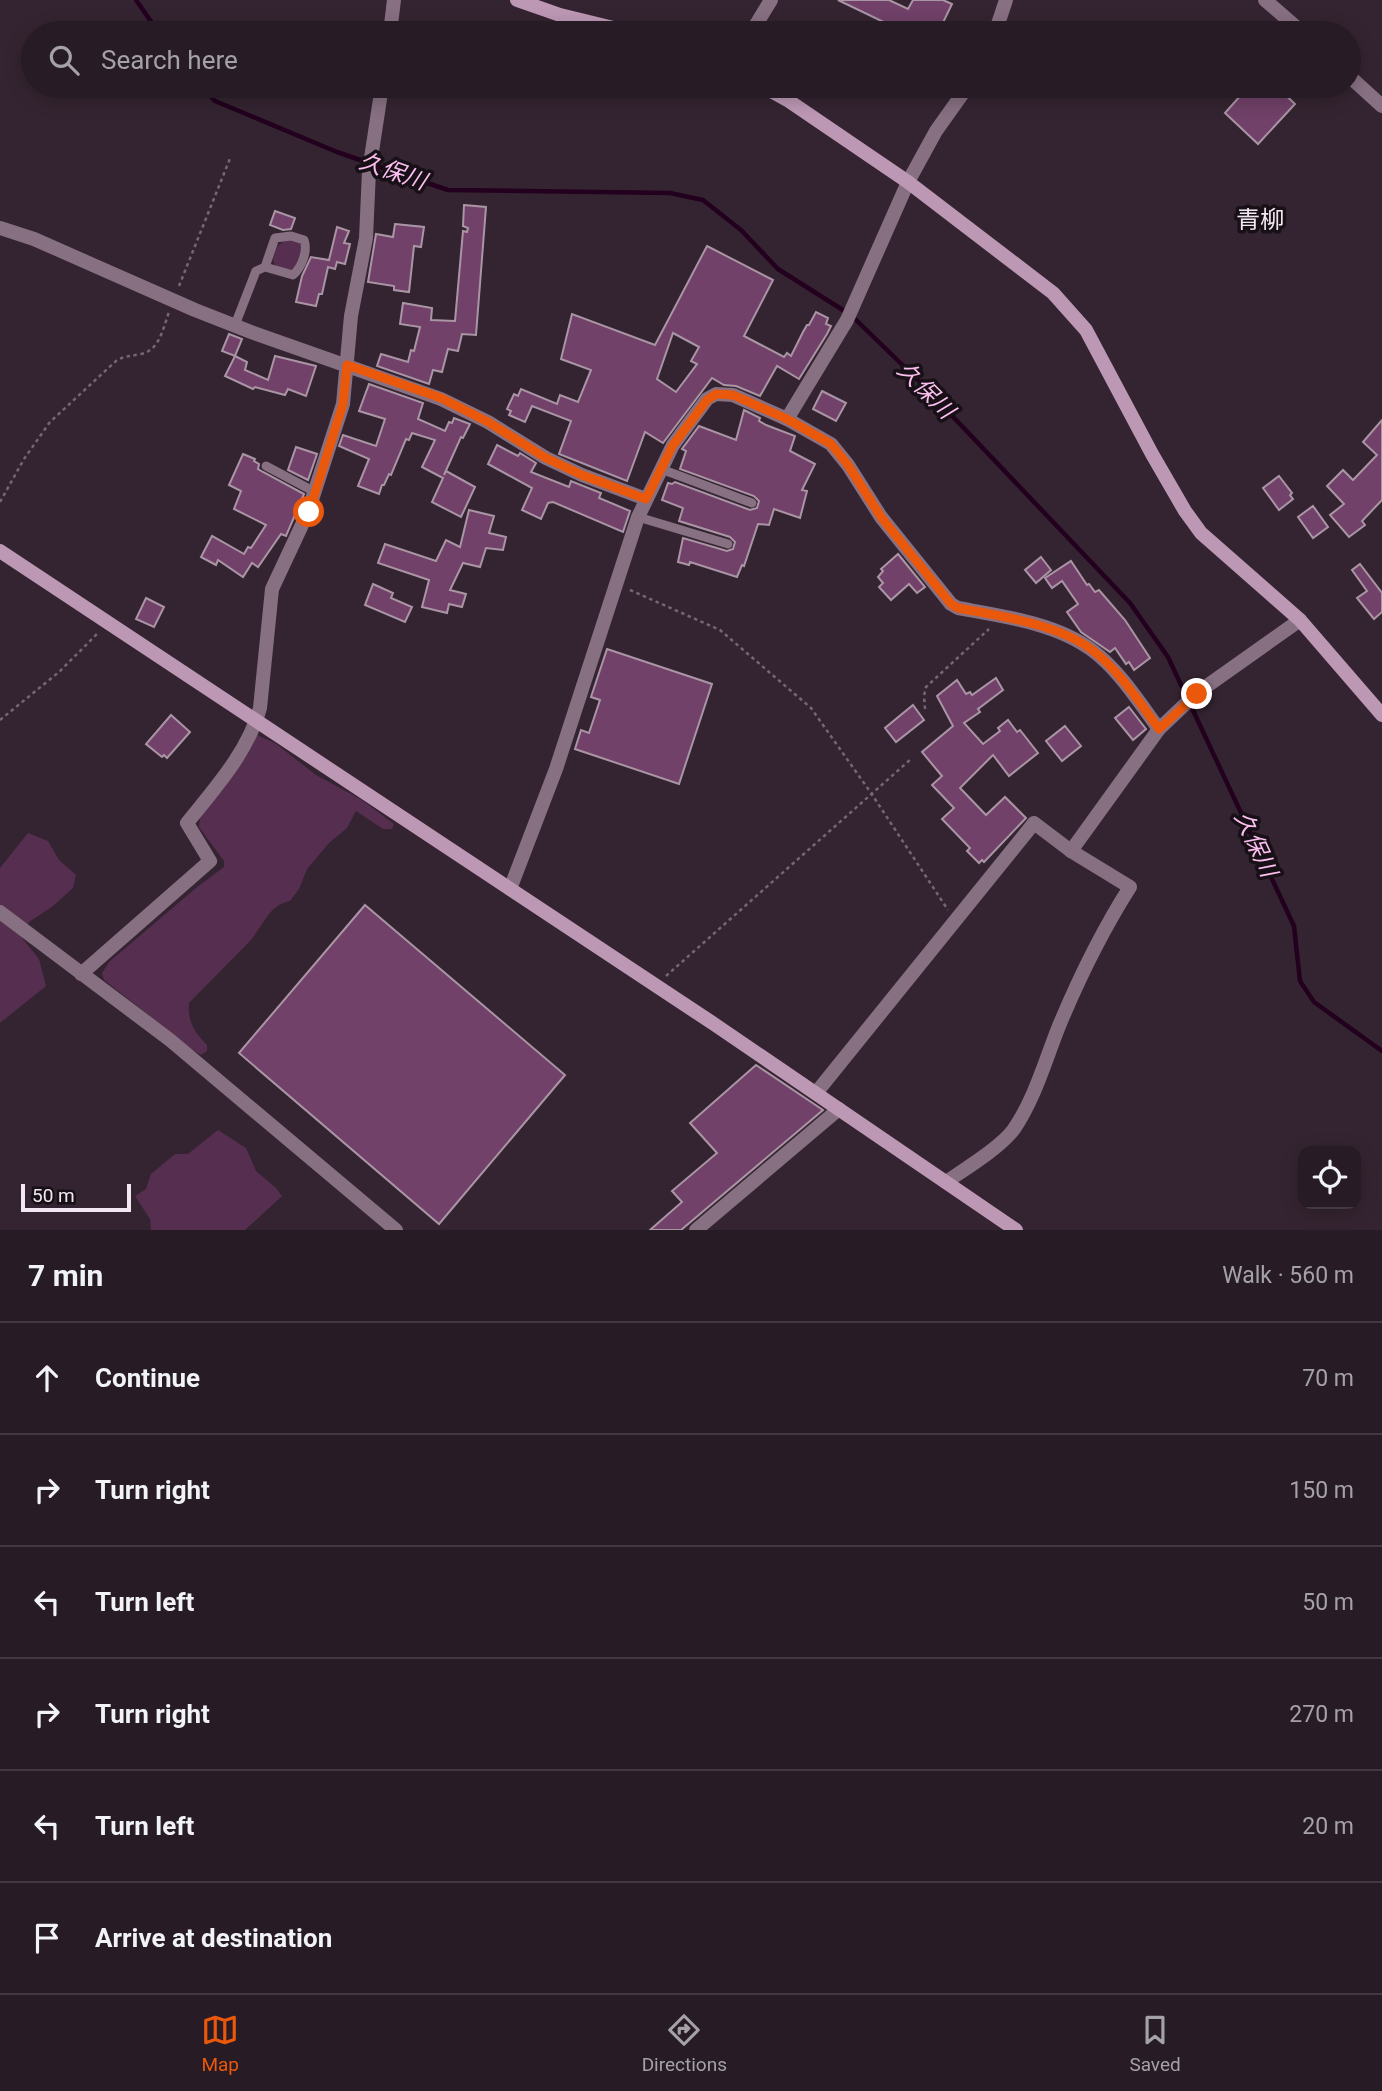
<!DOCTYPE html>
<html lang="en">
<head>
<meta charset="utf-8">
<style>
	:root { --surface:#271b25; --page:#2f242d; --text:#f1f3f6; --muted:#a4a1a7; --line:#433942; --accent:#ea580c }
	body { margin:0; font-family:Roboto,"Noto Sans JP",sans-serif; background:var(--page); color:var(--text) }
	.controls { position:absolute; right:21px; bottom:21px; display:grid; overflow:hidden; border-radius:14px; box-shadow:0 4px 18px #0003 }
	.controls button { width:63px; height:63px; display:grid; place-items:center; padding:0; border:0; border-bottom:2px solid var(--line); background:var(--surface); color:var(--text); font:35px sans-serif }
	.scale { position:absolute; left:21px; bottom:18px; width:110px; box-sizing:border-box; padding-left:7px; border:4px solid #f3e8f1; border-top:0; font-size:19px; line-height:24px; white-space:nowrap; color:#f3e8f1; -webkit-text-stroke:5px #171016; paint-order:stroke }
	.stop { position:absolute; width:21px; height:21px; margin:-16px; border:5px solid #ea580c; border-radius:50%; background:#fff }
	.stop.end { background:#ea580c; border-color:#fff; box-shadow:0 2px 7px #0008 }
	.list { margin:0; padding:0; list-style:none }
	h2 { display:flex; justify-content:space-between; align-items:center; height:91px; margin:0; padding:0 28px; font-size:30px }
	h2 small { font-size:23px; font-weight:400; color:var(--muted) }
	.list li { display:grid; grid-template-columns:46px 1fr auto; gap:21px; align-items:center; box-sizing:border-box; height:112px; padding:0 28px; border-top:2px solid var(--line) }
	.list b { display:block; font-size:26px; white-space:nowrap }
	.list em { font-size:23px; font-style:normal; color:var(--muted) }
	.icon { flex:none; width:38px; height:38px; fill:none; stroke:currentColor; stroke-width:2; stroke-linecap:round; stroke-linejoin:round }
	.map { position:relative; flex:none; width:1382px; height:1230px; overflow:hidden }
	.search { position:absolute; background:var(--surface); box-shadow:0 4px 18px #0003; left:21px; right:21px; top:21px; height:77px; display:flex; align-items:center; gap:18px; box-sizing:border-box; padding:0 24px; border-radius:38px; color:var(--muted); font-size:26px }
	.sheet { height:763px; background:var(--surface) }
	nav { display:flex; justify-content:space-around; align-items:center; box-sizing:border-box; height:98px; border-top:2px solid var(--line); background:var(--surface); font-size:19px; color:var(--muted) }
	nav a { display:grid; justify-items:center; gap:4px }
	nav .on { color:var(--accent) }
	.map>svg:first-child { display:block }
	.green { fill:#562e4f }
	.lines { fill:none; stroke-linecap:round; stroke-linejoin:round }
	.stream { stroke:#22001e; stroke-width:4.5 }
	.building { fill:#714169; stroke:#aa95a5; stroke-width:2; fill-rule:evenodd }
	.path { stroke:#756772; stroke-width:2.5; stroke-dasharray:3.5 3.5; stroke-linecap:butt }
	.lane { stroke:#877082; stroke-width:9 }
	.street { stroke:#877082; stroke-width:14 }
	.secondary { stroke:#bd98b5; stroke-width:14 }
	.route { stroke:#ea580c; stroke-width:9 }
	.labels { text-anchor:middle; stroke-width:7; stroke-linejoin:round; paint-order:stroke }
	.water-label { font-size:23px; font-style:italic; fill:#fbbeef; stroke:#171016 }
	.quarter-label { font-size:24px; fill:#f3e8f1; stroke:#171016 }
</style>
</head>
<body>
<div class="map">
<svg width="1382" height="1230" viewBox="0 0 1382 1230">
	<rect width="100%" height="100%" fill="#342431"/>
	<g class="green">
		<path d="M291 240 300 242C302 253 300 265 290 271L277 268 273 261C275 249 278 241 291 240Z"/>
		<path d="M257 735 275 743 316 775 362 800 394 824 392 829H383L356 811 347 828 329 843 307 869 299 889 290 901C268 905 263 927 249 942L189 1003C187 1021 195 1033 207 1045V1051L201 1055 171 1037 146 1013 104 980 102 973 109 962 196 888 224 867V861L199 827 200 818Z"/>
		<polygon points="28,833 48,841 59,860 76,875 73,888 53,906 29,922 22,938 39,959 46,986 0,1023 0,868"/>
		<polygon points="218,1130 246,1148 256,1171 276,1188 282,1196 245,1230 151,1230 150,1219 135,1196 146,1189 151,1174 175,1154 188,1154"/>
	</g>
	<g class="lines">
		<g class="stream">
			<polyline points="136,0 159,33"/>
			<polyline points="200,86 215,101 337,152 366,162"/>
			<polyline points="374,165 448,190 670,193 703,200 741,230 778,269 846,312"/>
			<polyline points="853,317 920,382 1130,603 1168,657 1294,926 1300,981 1314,1002 1382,1051"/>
		</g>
	</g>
	<g class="building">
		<polygon points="838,0 889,0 908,9 913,0 943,0 952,4 938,33 925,33 911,27 908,32 895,24 894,27"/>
		<polygon points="1249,86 1276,86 1295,104 1258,144 1225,113"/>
		<polygon points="464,205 486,207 476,335 462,334 458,351 448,349 442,372 433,370 429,384 377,366 381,354 408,362 411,350 414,351 420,327 400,324 403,303 432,308 431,320 455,321 463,231 467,232 468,228 463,226"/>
		<polygon points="275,211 295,218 291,229 283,230 270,225"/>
		<polygon points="395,224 424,227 421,247 414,246 409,292 394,290 394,286 368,282 376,234 393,237"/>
		<polygon points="337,227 349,231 344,243 350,244 345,264 337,262 335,269 328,267 322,294 319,294 316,306 296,302 302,276 311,257 329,260"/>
		<path d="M707 246 773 280 744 336 784 357 787 353 791 356 803 332 807 325H809L816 312 828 318 826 324 831 326 827 334 799 379 777 366 760 396 736 386 724 385 712 378 663 443 645 432 627 481 559 454 571 421 532 406 525 422 509 415 511 411 507 409 514 394 518 396 521 389 557 404 560 395 578 402 591 370 561 359 572 314 655 345ZM673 333 699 347 691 361 697 364 676 392 657 379Z"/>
		<polygon points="229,334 242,339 235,356 222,351"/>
		<polygon points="235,356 247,362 245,370 268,380 275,356 316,366 306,396 288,389 285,395 255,387 253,389 225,376"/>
		<polygon points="369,384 423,403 418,419 445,431 449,422 452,423 454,418 470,424 463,438 461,437 444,475 446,471 475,487 461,517 432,502 443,478 422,467 435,440 412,433 409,440 406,439 391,475 389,474 384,485 382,485 379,494 358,486 369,459 339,446 343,435 376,446 385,419 359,411"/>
		<polygon points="822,391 846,403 836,421 813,409"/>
		<polygon points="744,410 760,418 759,421 766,425 795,436 790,451 815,464 802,490 807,491 800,518 774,509 769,525 758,524 744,566 742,565 737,577 690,562 689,565 678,562 683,538 727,551 733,549 735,542 730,537 679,521 683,508 662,500 668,483 672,484 675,482 750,510 757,508 759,501 754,496 680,469 686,451 682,449 699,426 736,440"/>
		<polygon points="1382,420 1382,500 1362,521 1365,525 1349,537 1330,515 1344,504 1327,486 1343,470 1353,480 1377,455 1363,442"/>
		<polygon points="497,445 518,456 520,453 536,463 531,472 569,487 571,481 601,493 599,498 630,511 623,532 553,502 548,503 541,519 522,510 532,488 488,464"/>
		<polygon points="296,447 317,454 308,480 288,470"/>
		<polygon points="243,454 255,459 254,461 259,464 258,469 263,472 304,494 286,536 281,534 258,567 252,563 243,577 218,560 216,565 201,557 212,536 244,554 248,547 251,548 266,525 234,509 241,491 229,485"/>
		<polygon points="1279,476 1292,493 1290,495 1293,499 1279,510 1263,488"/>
		<polygon points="1313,506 1328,527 1313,538 1298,517"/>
		<polygon points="469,510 494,516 489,533 506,537 503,550 486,548 480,567 463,563 450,590 466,594 462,607 449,604 447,613 422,607 429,580 378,563 385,544 436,561 446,540 460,547"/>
		<polygon points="898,554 925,587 917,593 909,584 891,600 879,587 883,583 878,577 883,571 881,569"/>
		<polygon points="1041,557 1051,570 1036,583 1025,570"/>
		<polygon points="1071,561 1087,585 1089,584 1095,592 1099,590 1125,620 1150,658 1134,670 1129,662 1126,664 1115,648 1110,652 1081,632 1067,612 1078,604 1062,581 1052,588 1045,578"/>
		<polygon points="1360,564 1382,593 1382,612 1374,619 1357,598 1367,591 1352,570"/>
		<polygon points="373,584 393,593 391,598 412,607 405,622 365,605"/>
		<polygon points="146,598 164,607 154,627 136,619"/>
		<polygon points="607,649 712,684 679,784 575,749 581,730 589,733 600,700 591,697"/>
		<polygon points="996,678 1003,690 978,709 980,712 964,723 983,744 1000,731 998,728 1008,720 1017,732 1020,730 1038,753 1009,776 993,755 960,788 986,815 1005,797 1026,818 984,862 982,860 979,863 967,851 970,848 942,819 954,808 932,785 942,776 922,752 953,726 937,696 957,680 966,694 970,692 972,695"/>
		<polygon points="913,705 924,720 896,742 885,728"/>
		<polygon points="1129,707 1146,729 1133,740 1115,718"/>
		<polygon points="171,715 190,732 167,758 164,755 162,757 146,744"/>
		<polygon points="1065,726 1081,746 1062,761 1046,741"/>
		<polygon points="365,905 565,1075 439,1224 239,1053"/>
		<polygon points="756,1065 823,1110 681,1230 650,1230 682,1202 672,1191 717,1153 690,1123"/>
	</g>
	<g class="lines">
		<g class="path">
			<polyline points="179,286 231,156"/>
			<path d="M0 502 24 459 50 422 117 360C125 356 132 356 141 354 160 350 163 328 169 312"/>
			<polyline points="630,590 720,630 811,708 871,793 948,910"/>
			<polyline points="925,709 924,696 926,687 989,629"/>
			<polyline points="0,720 59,672 98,633"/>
			<polyline points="666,976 911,759"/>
		</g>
		<g class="lane">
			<path d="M235 325 256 271 265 267 293 275C302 267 308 251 304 240L291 236 275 238 265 267"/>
			<polyline points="266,466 315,492"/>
			<polyline points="661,469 752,503"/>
			<polyline points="638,517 728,544"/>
		</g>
		<g class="street">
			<polyline points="1265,0 1303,33"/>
			<polyline points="390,33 394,0"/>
			<polyline points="751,33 771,0"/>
			<polyline points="995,33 1006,0"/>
			<polyline points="1349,76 1382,106"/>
			<polyline points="0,228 34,239 195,310 251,332 441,399 488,422 546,458 582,475 646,499"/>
			<polyline points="787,419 847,320 908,182 936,131 968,86"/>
			<polyline points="1071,851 1159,729 1197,693 1300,620"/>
			<path d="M510 889 556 769 638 517 673 445 707 399 716 394 733 395 787 419 831 444 848 465 881 517 951 604 958 608C1002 616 1056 623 1092 650 1119 670 1139 702 1159 729"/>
			<polyline points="0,912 170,1040 396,1230"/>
			<path d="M81 974 210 861 187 823C215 788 248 752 260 708L272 589 308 512 343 404 351 316 366 238 369 171 382 86"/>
			<path d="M816 1093 1034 823 1071 851 1130 887C1102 931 1079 978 1059 1026 1045 1061 1035 1098 1014 1129 1001 1147 965 1169 946 1182"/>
			<polyline points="696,1230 839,1109"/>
		</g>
		<g class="secondary">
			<polyline points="517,0 560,15 634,33"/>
			<polyline points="762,86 789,101 908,182 1053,293 1086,330 1152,454 1185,511 1201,533 1300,620 1382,715"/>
			<polyline points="0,551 714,1024 1016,1230"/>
		</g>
	</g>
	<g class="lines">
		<path class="route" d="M309 512 343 404 347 365 441 398 488 422 546 458 582 475 646 499 673 445 707 400 716 394 733 395 787 419 831 444 848 465 881 517 951 604 958 608C1000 616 1058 624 1092 650 1119 670 1139 702 1159 729L1197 694"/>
	</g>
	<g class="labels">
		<g class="water-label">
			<text transform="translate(393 171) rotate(19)" y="8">久保川</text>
			<text transform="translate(926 390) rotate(45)" y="8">久保川</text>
			<text transform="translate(1256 844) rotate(65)" y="8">久保川</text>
		</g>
		<g class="quarter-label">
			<text x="1260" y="228">青柳</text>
		</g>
	</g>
</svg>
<div class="controls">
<button><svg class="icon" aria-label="locate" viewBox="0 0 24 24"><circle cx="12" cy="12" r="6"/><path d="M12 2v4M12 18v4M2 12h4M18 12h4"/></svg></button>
</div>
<div class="scale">50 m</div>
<div class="stop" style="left:309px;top:512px"></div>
<div class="stop end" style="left:1197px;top:694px"></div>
<div class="search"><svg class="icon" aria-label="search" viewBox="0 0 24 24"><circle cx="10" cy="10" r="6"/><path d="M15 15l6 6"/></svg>Search here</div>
</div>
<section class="sheet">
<h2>7 min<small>Walk · 560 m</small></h2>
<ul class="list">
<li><svg class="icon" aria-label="ahead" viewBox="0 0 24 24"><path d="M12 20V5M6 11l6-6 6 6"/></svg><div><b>Continue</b></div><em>70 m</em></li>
<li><svg class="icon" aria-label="right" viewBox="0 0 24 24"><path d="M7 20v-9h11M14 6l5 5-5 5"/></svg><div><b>Turn right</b></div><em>150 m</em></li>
<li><svg class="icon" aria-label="left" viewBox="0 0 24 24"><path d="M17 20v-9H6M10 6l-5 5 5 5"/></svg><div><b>Turn left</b></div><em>50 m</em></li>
<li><svg class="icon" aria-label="right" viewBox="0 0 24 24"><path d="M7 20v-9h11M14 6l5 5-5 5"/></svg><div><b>Turn right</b></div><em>270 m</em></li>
<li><svg class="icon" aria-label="left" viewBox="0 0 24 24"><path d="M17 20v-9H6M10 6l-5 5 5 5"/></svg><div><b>Turn left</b></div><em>20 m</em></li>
<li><svg class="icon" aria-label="arrive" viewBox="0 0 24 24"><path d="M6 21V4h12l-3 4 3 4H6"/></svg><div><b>Arrive at destination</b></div></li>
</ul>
</section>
<nav>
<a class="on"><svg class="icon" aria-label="map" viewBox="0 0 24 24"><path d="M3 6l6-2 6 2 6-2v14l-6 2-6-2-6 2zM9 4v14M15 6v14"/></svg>Map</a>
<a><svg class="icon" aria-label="directions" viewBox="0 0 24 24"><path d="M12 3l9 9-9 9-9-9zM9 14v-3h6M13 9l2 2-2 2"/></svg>Directions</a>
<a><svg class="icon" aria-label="saved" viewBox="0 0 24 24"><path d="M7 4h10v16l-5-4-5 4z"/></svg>Saved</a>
</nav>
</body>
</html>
